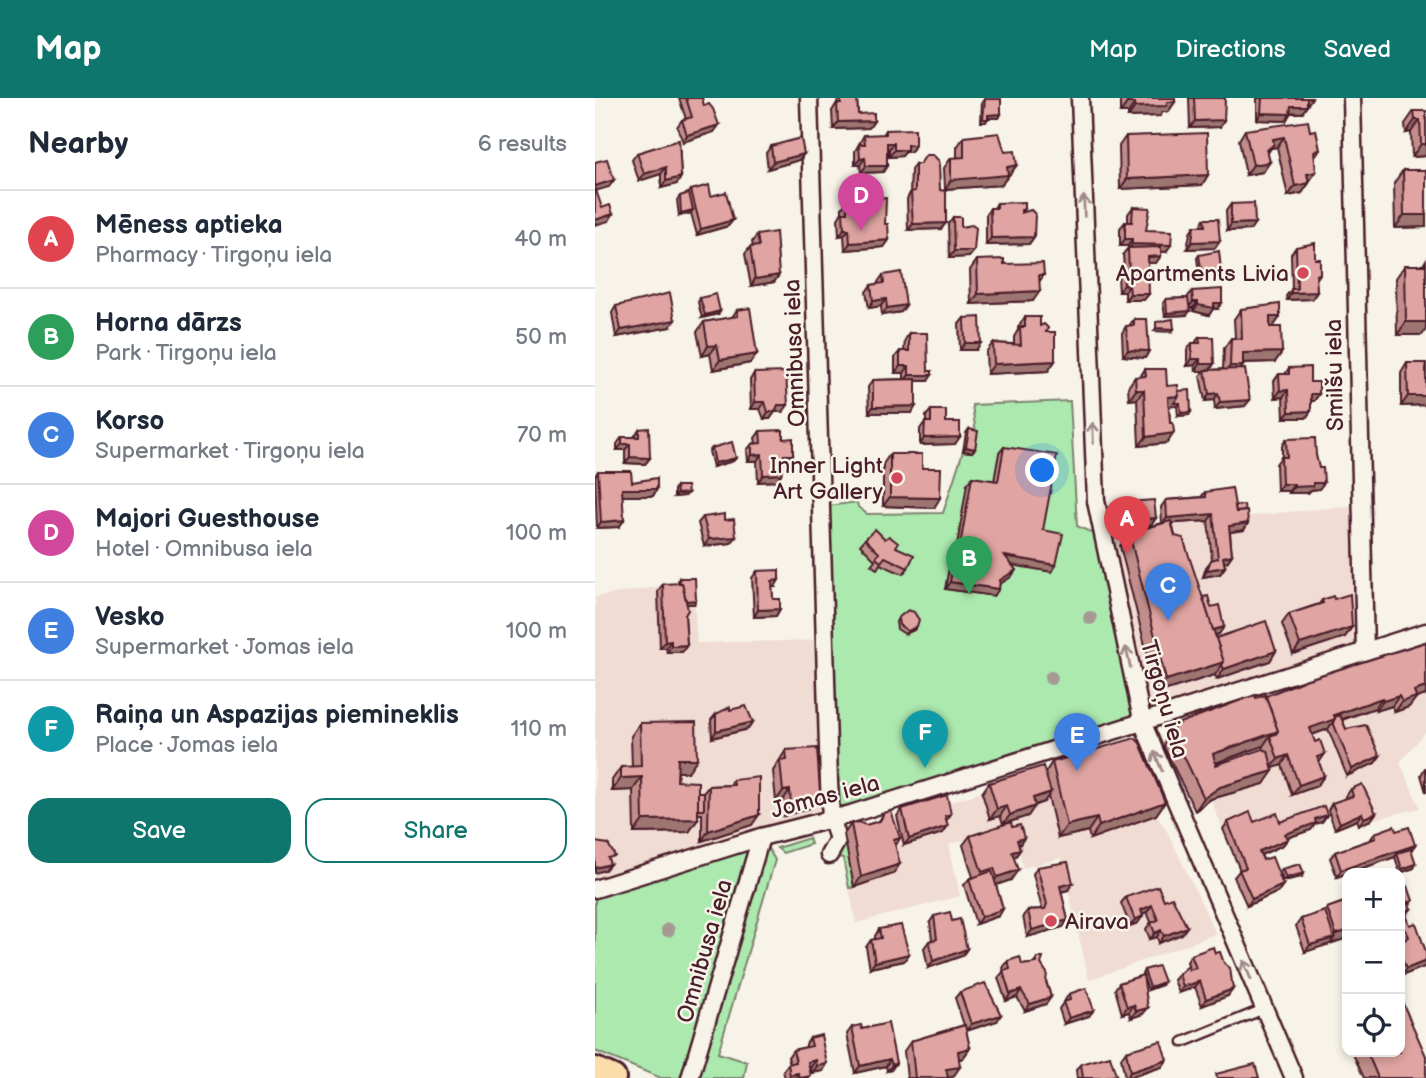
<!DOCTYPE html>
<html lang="en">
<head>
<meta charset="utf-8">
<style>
	:root { --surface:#fff; --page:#f2f2f3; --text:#1f2937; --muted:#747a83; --line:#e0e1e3; --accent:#0f766e }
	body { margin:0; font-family:"Balsamiq Sans",sans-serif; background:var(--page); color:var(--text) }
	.controls { position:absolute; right:21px; bottom:21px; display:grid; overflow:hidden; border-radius:14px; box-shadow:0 4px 10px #0003 }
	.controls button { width:63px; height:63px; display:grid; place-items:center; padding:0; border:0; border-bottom:2px solid var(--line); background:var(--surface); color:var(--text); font:35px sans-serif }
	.you { position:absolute; left:448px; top:373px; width:24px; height:24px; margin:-18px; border:5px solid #fff; border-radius:50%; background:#1a73e8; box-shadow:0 0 0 10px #1a73e833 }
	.badge { display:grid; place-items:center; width:46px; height:46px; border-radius:50%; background:var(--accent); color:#fff; font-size:23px; font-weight:700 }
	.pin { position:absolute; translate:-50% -58px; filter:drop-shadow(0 2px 4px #0008) }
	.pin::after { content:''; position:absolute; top:37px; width:24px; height:21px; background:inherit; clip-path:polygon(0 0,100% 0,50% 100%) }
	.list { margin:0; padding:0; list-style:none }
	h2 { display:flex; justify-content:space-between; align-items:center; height:91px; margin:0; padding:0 28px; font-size:30px }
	h2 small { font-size:23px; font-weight:400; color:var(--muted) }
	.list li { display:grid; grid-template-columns:46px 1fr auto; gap:21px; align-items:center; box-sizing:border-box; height:98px; padding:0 28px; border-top:2px solid var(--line) }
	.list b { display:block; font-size:26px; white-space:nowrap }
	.list p { margin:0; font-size:23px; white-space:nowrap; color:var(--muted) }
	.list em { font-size:23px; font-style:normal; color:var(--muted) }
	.actions { display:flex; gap:14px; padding:21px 28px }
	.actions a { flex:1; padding:16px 0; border:2px solid var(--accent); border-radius:21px; text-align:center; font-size:24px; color:var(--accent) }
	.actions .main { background:var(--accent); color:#fff }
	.icon { flex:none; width:38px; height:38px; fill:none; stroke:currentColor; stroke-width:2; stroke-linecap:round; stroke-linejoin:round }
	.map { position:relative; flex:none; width:831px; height:980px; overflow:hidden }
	header { display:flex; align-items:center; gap:42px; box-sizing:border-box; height:98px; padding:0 35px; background:var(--accent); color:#fff }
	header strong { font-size:33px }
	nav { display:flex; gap:38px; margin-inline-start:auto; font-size:24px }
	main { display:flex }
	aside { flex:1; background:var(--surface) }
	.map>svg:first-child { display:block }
	.built { fill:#f0dcd3 }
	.green { fill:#ace9af; stroke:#7b846d; stroke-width:2 }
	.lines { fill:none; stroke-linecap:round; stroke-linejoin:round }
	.lane-casing { stroke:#4a1f2b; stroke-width:13 }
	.street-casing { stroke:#4a1f2b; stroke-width:21 }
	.primary-casing { stroke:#4a1f2b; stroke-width:30 }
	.lane { stroke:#f7f3e8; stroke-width:8 }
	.street { stroke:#f7f3e8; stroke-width:16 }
	.primary { stroke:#faddab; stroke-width:24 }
	.tree { fill:#a59a92 }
	.wall { fill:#c18e8b; stroke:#4a1f2b; stroke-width:2; fill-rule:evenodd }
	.shaded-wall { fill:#9d7471; stroke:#4a1f2b; stroke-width:2 }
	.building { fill:#e0a5a2; stroke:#4a1f2b; stroke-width:2 }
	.oneway { stroke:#a0898a }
	.poi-dot { fill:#d1495b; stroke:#f7f3e8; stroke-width:2.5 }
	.labels { text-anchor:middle; stroke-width:5; stroke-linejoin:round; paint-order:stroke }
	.poi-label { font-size:23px; fill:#4a1f2b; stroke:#f7f3e8; text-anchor:end }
	.street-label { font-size:23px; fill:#4a1f2b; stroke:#f7f3e8 }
</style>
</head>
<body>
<header>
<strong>Map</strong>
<nav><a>Map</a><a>Directions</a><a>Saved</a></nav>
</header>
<main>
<aside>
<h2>Nearby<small>6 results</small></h2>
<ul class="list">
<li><span class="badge" style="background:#e0444e">A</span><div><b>Mēness aptieka</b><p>Pharmacy · Tirgoņu iela</p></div><em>40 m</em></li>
<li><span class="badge" style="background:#2e9e5b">B</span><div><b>Horna dārzs</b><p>Park · Tirgoņu iela</p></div><em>50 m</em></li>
<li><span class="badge" style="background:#3f7fe0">C</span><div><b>Korso</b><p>Supermarket · Tirgoņu iela</p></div><em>70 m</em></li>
<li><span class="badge" style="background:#d1479c">D</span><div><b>Majori Guesthouse</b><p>Hotel · Omnibusa iela</p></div><em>100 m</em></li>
<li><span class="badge" style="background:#3f7fe0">E</span><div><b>Vesko</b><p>Supermarket · Jomas iela</p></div><em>100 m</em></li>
<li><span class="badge" style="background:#0f9aa8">F</span><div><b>Raiņa un Aspazijas piemineklis</b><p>Place · Jomas iela</p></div><em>110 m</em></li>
</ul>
<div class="actions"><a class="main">Save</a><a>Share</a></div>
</aside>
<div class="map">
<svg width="831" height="980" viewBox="0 0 831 980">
	<rect width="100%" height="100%" fill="#f7f3e8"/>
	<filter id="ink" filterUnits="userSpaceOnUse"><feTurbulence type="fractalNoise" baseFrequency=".0143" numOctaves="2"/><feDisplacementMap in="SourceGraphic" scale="14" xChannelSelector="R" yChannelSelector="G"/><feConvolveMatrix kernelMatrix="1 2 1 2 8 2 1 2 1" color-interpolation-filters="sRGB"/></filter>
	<g filter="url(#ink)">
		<g class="built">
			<polygon points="765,407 770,553 548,626 505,433"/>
			<polygon points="98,483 102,545 230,542 236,720 0,791 0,499"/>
			<polygon points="831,551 831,633 805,664 825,710 776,722 754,704 681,730 628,731 616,702 600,713 569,649 570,640"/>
			<polygon points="441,678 561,717 573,735 621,836 494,882 466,760 428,770 417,729 354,746 365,798 261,825 254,790 259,788 249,736"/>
		</g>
		<g class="green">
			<polygon points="475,303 482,428 497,435 505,433 548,626 236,720 226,409 262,404 263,409 272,416 348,415 368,353 377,354 381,336 377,307"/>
			<polygon points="166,739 180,762 123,955 152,964 149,980 66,980 0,953 0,791"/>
			<polygon points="214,740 216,746 188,755 182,750"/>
			<polygon points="243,745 251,746 259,789 254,790 248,760 236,758"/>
		</g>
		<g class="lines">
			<g class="lane-casing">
				<polyline id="lane" points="588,944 669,911"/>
			</g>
			<g class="street-casing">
				<g id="street">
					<polyline points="214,0 234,684 236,720 243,741 234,757"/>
					<polyline points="485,0 501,403 548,626 699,980"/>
					<polyline points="757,0 770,553"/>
					<polyline points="0,791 166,739 256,716 831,534"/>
					<polyline points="95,980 166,739"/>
				</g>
			</g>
			<g class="primary-casing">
				<polyline id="primary" points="0,972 18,980"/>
			</g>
			<use href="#lane" class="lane"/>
			<use href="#street" class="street"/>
			<use href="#primary" class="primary"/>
		</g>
		<g class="tree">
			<circle cx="495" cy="520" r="7"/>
			<circle cx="456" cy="580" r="7"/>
			<circle cx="73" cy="832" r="7"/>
		</g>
		<g class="wall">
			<polygon points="84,0 107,0 109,8 124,27 119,34 88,44 82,29 87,22 91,21"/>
			<polygon points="245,0 262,0 263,16 279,23 274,30 238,31 237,13"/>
			<polygon points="527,0 580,0 580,4 573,14 568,14 565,18 533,19 533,15 525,15 525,3"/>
			<polygon points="594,0 630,0 625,29 595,30"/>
			<polygon points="662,0 717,0 707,15 695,15 691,23 662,22"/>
			<polygon points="390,1 406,16 404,20 393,20 391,24 386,24 387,4"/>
			<polygon points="819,13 831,13 831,58 817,59 816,34 811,35 810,26"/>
			<polygon points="291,32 320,47 316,54 310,54 307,58 294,59 294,51 292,51 288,74 266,75 265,67 260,67 260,53 269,37 288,37"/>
			<polygon points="650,32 715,33 725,52 719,59 714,85 707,95 693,98 682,49 676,50 673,55 668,74 651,77 644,42"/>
			<polygon points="531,38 613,77 607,87 525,91 524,48"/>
			<polygon points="369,39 410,54 422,67 406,87 350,91 349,70 356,60 362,60 362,49"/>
			<polygon points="84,42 86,79 82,86 66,90 66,76 44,83 37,62 42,55"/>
			<polygon points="176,48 204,62 173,71 171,55"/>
			<polygon points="320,66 346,131 313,132 312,101 315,95 316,72"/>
			<polygon points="808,72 831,129 800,130 799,85"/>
			<polygon points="96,92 116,98 138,122 133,128 102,137 96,115 84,118 82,102 85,98 94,95"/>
			<polygon points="277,101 290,126 294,142 289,149 250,152 249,137 244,138 243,121 247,114 247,110 252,103 266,106 269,102 274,105"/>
			<polygon points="402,105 430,111 428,114 439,139 434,146 391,147 391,117 395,110 399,110"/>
			<polygon points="636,106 655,132 632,133 631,113"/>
			<polygon points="538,109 551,132 571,154 566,154 561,165 553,165 549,202 530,202 530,194 524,194 523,179 529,173 528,156 533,150 533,148 525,148 525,130 530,124 533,124 533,116"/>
			<polygon points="358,119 366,129 379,153 374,159 354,160 353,126"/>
			<polygon points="609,121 625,143 620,150 592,151 595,135 599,128 605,128"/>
			<polygon points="162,137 184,177 179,184 156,188 150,156 155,149 158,149 157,144"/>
			<polygon points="701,149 720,161 725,176 721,182 722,194 717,201 692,202 691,198 697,191 696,156"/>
			<polygon points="604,157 624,175 604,176 602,160"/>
			<polygon points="382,162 409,166 449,177 444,184 438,203 376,206 375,172"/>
			<polygon points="831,162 831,231 827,237 802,237 801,180 810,167 828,167"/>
			<polygon points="288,177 311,207 306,214 287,217 286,208 274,210 271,194 276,187 283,186 283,184"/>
			<polygon points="597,193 622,211 618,211 614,217 598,213 598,210 594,210 592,217 570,218 568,205 571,201 592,200"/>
			<polygon points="105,200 123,216 107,220 103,204"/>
			<polygon points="21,208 75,229 21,239 17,215"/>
			<polygon points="646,211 685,219 678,229 687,254 680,264 648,265 646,271 650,308 620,311 619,302 610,303 605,278 609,273 601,273 600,267 592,268 592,252 597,245 600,245 604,239 619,266 615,272 628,271 629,250 636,240 640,240 639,221"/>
			<polygon points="142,212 162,256 155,265 118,272 115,256 107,258 102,234 109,224 137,219"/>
			<polygon points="430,219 445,228 451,234 460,263 453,273 392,276 391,254 398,245 419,246 419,239 423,232 423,229"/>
			<polygon points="369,220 381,252 365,252 364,226"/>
			<polygon points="539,221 554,253 550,260 528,258 527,235 531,228 534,228"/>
			<polygon points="314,235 333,283 321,283 317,315 274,315 273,289 278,282 309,281 309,275 300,275 300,259 305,253 309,253 310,242"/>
			<polygon points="812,265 831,265 831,307 806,308 806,275"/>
			<polygon points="694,270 715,284 724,296 719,303 716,303 716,313 711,320 689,320 688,299 680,300 679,283 684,276 690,276"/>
			<polygon points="550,271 572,288 583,293 594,317 583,318 582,308 574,308 575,325 572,345 544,348 542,301 534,302 533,289 540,279 545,279"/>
			<polygon points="159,275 188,314 180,314 175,321 169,321 165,311 156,311 155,282"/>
			<polygon points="336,312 351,324 360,346 325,347 325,331 330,324 331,324 331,318"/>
			<polygon points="44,331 55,360 50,366 30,365 30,352 22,352 22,346 27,339 39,339"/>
			<polygon points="374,331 377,354 368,353 371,335"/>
			<polygon points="165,333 188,341 198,357 194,364 188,364 186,376 182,383 163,384 162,363 153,363 152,352 157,346 161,345 160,340"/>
			<polygon points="691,341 721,357 724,391 716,392 713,395 694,395 694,393 682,393 681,366 686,359 687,359 687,348"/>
			<polygon points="409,349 448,432 461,467 457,474 416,466 421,472 416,479 405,486 399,498 350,491 357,454 362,448 372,386 377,379 399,383 404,355"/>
			<polygon points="117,350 141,360 138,363 118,369 114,353"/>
			<polygon points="295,356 327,370 339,410 288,408 288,366"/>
			<polygon points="3,373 37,384 62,391 58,398 27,398 29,422 24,429 2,430 0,378"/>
			<polygon points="81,388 90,398 79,399 79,392"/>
			<polygon points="610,394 650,413 653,425 649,432 635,434 637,457 632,464 629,464 630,469 625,476 608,479 611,469 617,462 613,423 577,425 580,438 624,536 620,537 621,540 681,553 675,563 622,581 620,577 562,595 525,448 534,435 567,425 566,409 571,402 606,399"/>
			<polygon points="521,405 561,420 556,427 521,429 516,412"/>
			<polygon points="108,419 130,422 141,439 136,445 109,448 103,425"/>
			<polygon points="270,441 290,441 313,470 308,476 285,466 282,471 276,467 280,462 265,447"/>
			<polygon points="162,473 180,489 177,489 178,501 185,511 181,518 159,519 157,480"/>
			<polygon points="84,480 99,506 92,506 90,517 92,547 87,554 72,554 71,550 65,550 63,493 68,486 82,486"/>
			<polygon points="739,501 757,529 750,539 698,556 687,526 694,516 724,506 727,502"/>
			<polygon points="303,520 322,528 319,532 310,536 302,531 301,524"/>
			<path d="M831 544V597L821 600 814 609 800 614 797 608 781 613 780 610 747 622 751 631 785 658 780 665 752 678 733 631 717 637 724 665 729 678 722 688 697 697 687 667 677 670 669 686 616 701 600 713 569 649 570 640 579 627 671 598ZM668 648 669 652 621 667V665Z"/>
			<polygon points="135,612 158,624 153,631 117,640 116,622 121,616"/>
			<polygon points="45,625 93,674 83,674 82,683 103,694 109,694 114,688 135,687 138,682 157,727 107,743 107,716 103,716 103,721 94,734 39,735 38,692 17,693 17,682 26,669 37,669 36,638"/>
			<polygon points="191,652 225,694 215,710 189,718 188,702 181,703 178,673"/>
			<polygon points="457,664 570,704 561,717 495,741 493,733 463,740 453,698 449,704 440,707 433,718 408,726 405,718 395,721 387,695 394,685 450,675"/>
			<polygon points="830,670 831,670 831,694 826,677"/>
			<polygon points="756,691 781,715 776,722 764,727 762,722 740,731 733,712 737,705 752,700 751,698"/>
			<polygon points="307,711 356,716 351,723 348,735 309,747 302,718"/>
			<polygon points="289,715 305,740 301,747 298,776 259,789 249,736 256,726 271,727 284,723"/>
			<polygon points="732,717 727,724 720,726 716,732 692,740 688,747 666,757 683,794 652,808 639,779 645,772 628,731 633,724 685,724"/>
			<polygon points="417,729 429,740 424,748 425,752 419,760 416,782 401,787 404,818 381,826 369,787 374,781 378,779 368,747 375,738"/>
			<polygon points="801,733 820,747 816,752 819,770 805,775 800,759 742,779 735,760 740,754 775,742 780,735"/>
			<polygon points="442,769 473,792 466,794 473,822 468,829 432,839 428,818 433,812 447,811 438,776"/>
			<polygon points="687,771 706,779 688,783 685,774"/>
			<polygon points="808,790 818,803 814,807 810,820 831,854 831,866 829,869 806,878 805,874 805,845 808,843 806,839 805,839 805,823"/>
			<polygon points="531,799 569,802 587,836 564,845 562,839 555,841 551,831 556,824 552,814 547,816 543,825 535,828 526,805"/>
			<polygon points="752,803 752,840 710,854 701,828 706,821 730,813 732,810"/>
			<polygon points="339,818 357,823 372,851 367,858 333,870 329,850 334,843 337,842 335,824"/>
			<polygon points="284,831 314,856 309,863 275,870 271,849 276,842 280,841 280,838"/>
			<polygon points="620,855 638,891 633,898 607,908 600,889 584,895 579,882 584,876 594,872 592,864 596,857"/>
			<polygon points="442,860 446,866 456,899 451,906 430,913 422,899 411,903 403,880 409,873 408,870 413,863 427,867 435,866 438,866"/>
			<polygon points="549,872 567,887 553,892 548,878 548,916 536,920 534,914 527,916 520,891 524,885 548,877 547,876"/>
			<polygon points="365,894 402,923 371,933 375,950 368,960 364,961 358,979 352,980 312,980 309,953 316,943 369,927 360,900"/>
			<polygon points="474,896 494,918 469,926 464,911"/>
			<polygon points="752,922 752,943 747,930"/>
			<polygon points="257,929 267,931 301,965 296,972 292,973 291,968 260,975 252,936"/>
			<polygon points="215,940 228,973 217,975 216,969 214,969 216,978 214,980 190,980 188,973 193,966 195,966 193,959 198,952 211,949 211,946"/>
			<polygon points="531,953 572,962 567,969 534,980 530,980 526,960"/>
			<polygon points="757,954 805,954 831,980 769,980"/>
			<polygon points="486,966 521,977 519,980 482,980 481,972"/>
		</g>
		<g class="shaded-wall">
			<polygon points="572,4 580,4 573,14 568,14 565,18 533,19 540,9"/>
			<polygon points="532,5 540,5 533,15 525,15"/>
			<polygon points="696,8 712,8 707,15 691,14"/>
			<polygon points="666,15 695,16 691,23 662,22"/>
			<polygon points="406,16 404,20 391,20 393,17"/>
			<polygon points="629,22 625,29 595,30 600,23"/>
			<polygon points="820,22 825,22 816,34 811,35"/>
			<polygon points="279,23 274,30 238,31 243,24"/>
			<polygon points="124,27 119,34 88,44 92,37"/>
			<polygon points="689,39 682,49 676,50 665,62 678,41"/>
			<polygon points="292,45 299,45 294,51 287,52"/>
			<polygon points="826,46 831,46 831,58 817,59"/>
			<polygon points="312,47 320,47 316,54 310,54 307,58 294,59 299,52"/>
			<polygon points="209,56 204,62 173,71 178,64"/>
			<polygon points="270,60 265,67 260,67 265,61"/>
			<polygon points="675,64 668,74 651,77 658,67"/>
			<polygon points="422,67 406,87 350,91 356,82 412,69"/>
			<polygon points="271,68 292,68 288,74 266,75"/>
			<polygon points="71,69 66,76 44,83 49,76"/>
			<polygon points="721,74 714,84 712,76"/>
			<polygon points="613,77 607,87 525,91 532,81"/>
			<polygon points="86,79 82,86 66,90 71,83"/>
			<polygon points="19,82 14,89 0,93 0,88"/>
			<polygon points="714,85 707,95 693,98 700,88"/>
			<polygon points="98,112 96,115 84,118 86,115"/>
			<polygon points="18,116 14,123 0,127 0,122"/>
			<polygon points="809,117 831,117 831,129 800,130"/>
			<polygon points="138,122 133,128 102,137 106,131"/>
			<polygon points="351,125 346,131 313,132 318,126"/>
			<polygon points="660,125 655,132 632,133 636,126"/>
			<polygon points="249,131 254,131 249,137 244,138"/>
			<polygon points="439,139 434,146 391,147 396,140"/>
			<polygon points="530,141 537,141 533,148 525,148"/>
			<polygon points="294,142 289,149 250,152 255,145"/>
			<polygon points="625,143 620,150 592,151 597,144"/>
			<polygon points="537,146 576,147 571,154 533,153"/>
			<polygon points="359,153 379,153 374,159 354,160"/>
			<polygon points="566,158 561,165 548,165 553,159"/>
			<polygon points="606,172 626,172 624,175 604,176"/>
			<polygon points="184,177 179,184 156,188 160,181"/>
			<polygon points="529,187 534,187 530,194 524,194"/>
			<polygon points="445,193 438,203 376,206 383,196"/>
			<polygon points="722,194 717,201 692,202 696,195"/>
			<polygon points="535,196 554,196 549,202 530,202"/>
			<polygon points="291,201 286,208 274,210 278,203"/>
			<polygon points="598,204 603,204 598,210 593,210"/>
			<polygon points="619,205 627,205 622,211 618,211 614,217 598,213 603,207"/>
			<polygon points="311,207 306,214 287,217 292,210"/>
			<polygon points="125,213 123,216 107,220 110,217"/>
			<polygon points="595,213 592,217 570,218 572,215"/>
			<polygon points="675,219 685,219 678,229 668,229"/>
			<polygon points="80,222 75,229 21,239 26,232"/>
			<polygon points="811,224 831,224 831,231 827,237 802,237"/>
			<polygon points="561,230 579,231 577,234 559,233"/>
			<polygon points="370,245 386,245 381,252 365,252"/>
			<polygon points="122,247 115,256 107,258 113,248"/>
			<polygon points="533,252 554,253 550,260 528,258"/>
			<polygon points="687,254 680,264 641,265 648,255"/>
			<polygon points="162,256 155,265 118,272 125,262"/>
			<polygon points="597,261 605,261 600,267 592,268"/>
			<polygon points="460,263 453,273 392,276 399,266"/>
			<polygon points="605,266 619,266 614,273 601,273"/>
			<polygon points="305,268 314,268 309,275 300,275"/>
			<polygon points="635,268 648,268 641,277 628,278"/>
			<polygon points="314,277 337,277 333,283 309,283"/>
			<polygon points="541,292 549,292 542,301 534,302"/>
			<polygon points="693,292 688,299 680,300 685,293"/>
			<polygon points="623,295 619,302 610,303 614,296"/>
			<polygon points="716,296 724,296 719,303 711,303"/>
			<polygon points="584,298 585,305 582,308 566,309 573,299"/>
			<polygon points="813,298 831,298 831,307 806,308"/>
			<polygon points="655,302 650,308 620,311 625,304"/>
			<polygon points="160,304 170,304 165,311 156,311"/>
			<polygon points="183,307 193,307 188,314 178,314"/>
			<polygon points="321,308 317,315 274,315 278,309"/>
			<polygon points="716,313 711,320 689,320 694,314"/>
			<polygon points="173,314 180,314 175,321 169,321"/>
			<polygon points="596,314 594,317 583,318 586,315"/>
			<polygon points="579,335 572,345 544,348 551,339"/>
			<polygon points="365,339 360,346 325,347 329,340"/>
			<polygon points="27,346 35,346 30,352 22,352"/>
			<polygon points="371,349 380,351 377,354 368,353"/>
			<polygon points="167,356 162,363 153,363 157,357"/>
			<polygon points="189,357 198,357 194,364 185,364"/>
			<polygon points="35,359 55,360 50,366 30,365"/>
			<polygon points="141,360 138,363 118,369 120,365"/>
			<polygon points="186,376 182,383 163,384 168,377"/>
			<polygon points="718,385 729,385 724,391 716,392 713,395 694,395 699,389"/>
			<polygon points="687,386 699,386 694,393 682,393"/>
			<polygon points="27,391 62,391 58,398 22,398"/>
			<polygon points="93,395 90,398 79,399 82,396"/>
			<polygon points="295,399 345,400 339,410 288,408"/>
			<polygon points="618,416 613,423 567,426 572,420"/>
			<polygon points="561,420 556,427 521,429 525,423"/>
			<polygon points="29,422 24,429 2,430 6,424"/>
			<polygon points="653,425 649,432 629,435 634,428"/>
			<polygon points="141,439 136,445 109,448 114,441"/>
			<polygon points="637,457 632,464 624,465 628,459"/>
			<polygon points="410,458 461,467 457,474 405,465"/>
			<polygon points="630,469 625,476 608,479 612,472"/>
			<polygon points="421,472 416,479 401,488 405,482"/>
			<polygon points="184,482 180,489 172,489 177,483"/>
			<polygon points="355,484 404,491 399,498 350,491"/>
			<polygon points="101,502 99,506 83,506 85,503"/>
			<polygon points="185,511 181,518 159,519 163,512"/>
			<polygon points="322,528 319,532 310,536 313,533"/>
			<polygon points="629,529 624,536 608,540 612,533"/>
			<polygon points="757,529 750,539 698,556 705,546"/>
			<polygon points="76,543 71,550 65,550 70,544"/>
			<polygon points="92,547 87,554 72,554 76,548"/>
			<polygon points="681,553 675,563 622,581 629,571"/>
			<polygon points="629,564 620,577 562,595 571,582"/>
			<polygon points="831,589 831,597 821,600 814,609 800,614 807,604 819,593"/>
			<polygon points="804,598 797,608 781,613 788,603"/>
			<polygon points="787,600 780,610 738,624 733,631 708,640 715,630 739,617"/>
			<polygon points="158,624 153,631 117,640 121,633"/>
			<polygon points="683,633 677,643 675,638 668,648 609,669 618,656"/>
			<polygon points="730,656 723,666 722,659"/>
			<polygon points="693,657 687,667 676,671 683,661"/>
			<polygon points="785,658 780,665 752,678 757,671"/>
			<polygon points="83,661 102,661 93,674 74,674"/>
			<polygon points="678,673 669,686 616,701 600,713 609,700 625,689"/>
			<polygon points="729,678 722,688 697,697 704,687"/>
			<polygon points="47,679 38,692 17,693 26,680"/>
			<polygon points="195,692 188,702 181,703 188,693"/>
			<polygon points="456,694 449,704 431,710 438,700"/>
			<polygon points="222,700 215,710 189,718 196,708"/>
			<polygon points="570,704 561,717 495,741 504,728"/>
			<polygon points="412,708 405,718 395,721 402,711"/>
			<polygon points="440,708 433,718 408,726 415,717"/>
			<polygon points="767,715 762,722 740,731 745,725"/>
			<polygon points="781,715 776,722 764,727 769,720"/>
			<polygon points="164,717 157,727 107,743 113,733"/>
			<polygon points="732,717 727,724 720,726 716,732 686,742 690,736 720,721"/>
			<polygon points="502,720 493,733 463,740 472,727"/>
			<polygon points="103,721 94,734 39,735 48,722"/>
			<polygon points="353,728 348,735 309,747 314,741"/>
			<polygon points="429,740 422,750 422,742"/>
			<polygon points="693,741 688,747 659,760 664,753"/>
			<polygon points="820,747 815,754 802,755 800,759 742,779 746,772"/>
			<polygon points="425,752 418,762 417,754"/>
			<polygon points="15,766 10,772 0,775 0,770"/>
			<polygon points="305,766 298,776 259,789 266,779"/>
			<polygon points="821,766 819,770 805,775 807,771"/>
			<polygon points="423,772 416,782 395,789 402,779"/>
			<polygon points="709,775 706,779 688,783 691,780"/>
			<polygon points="478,785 473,792 461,795 465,788"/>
			<polygon points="688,787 683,794 652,808 657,801"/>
			<polygon points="557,807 552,814 541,818 546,812"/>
			<polygon points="408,811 404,818 381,826 386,819"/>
			<polygon points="816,811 809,821 805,823 805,815"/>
			<polygon points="548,818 543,825 535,828 540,822"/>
			<polygon points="473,822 468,829 432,839 437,832"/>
			<polygon points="592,829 587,836 564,845 569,838"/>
			<polygon points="566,832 562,839 555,841 560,835"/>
			<polygon points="752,833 752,840 735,846 741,836"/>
			<polygon points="739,840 735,846 710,854 715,847"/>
			<polygon points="372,851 367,858 333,870 338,863"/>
			<polygon points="314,856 309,863 275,870 280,864"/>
			<polygon points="831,863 831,866 829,869 806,878 811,871"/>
			<polygon points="605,883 600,889 584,895 588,889"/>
			<polygon points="569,884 567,887 553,892 555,889"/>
			<polygon points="638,891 633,898 607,908 611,901"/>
			<polygon points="426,892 422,899 411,903 415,896"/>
			<polygon points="456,899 451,906 430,913 435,906"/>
			<polygon points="539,907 534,914 527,916 532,909"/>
			<polygon points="553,910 548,916 536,920 541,913"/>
			<polygon points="499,912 494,918 469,926 474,920"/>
			<polygon points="406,917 402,923 371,933 376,926"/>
			<polygon points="375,950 368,960 356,963 363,953"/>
			<polygon points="295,961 291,968 260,975 265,968"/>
			<polygon points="221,962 216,969 208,970 213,964"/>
			<polygon points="572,962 567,969 531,980 535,974"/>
			<polygon points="301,965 296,972 292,973 297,967"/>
			<polygon points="232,966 228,973 217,975 222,968"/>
			<polygon points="365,969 358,979 345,980 351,971"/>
			<polygon points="203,975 200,980 193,980 195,977"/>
		</g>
		<g class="building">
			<polygon points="91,0 107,0 109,8 114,6 118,11 124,27 92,37 87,22 97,19"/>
			<polygon points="246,0 262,0 263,16 279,15 279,23 243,24 242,6 246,6"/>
			<polygon points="532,0 580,0 580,4 572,4 572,8 540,9 540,5 532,5"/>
			<polygon points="599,0 630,0 629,22 600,23"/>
			<polygon points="667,0 712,0 712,8 696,8 695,16 666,15"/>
			<polygon points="390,1 406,1 406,16 393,17 393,21 388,21"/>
			<polygon points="819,13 831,13 831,46 826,46 825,22 820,22"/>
			<polygon points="713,23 715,33 721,32 725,52 719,53 721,74 712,76 714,85 700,88 689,39 678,41 679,46 672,52 675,64 658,67 650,32"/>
			<polygon points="320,31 320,47 312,47 312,52 299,52 299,45 292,45 292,68 271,68 270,60 265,61 264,46 270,46 269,37 291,36 291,32"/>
			<polygon points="404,35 410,54 420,53 422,67 412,69 413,77 356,82 356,60 369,59 369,39"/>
			<polygon points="612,35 613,77 532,81 531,38"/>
			<polygon points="206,40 209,56 178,64 176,48"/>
			<polygon points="84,42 86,79 71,83 71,69 49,76 42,55"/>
			<polygon points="331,57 338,57 344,63 345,92 351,93 351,125 318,126 316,94 320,93 320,66 325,66"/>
			<polygon points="12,61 19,82 0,88 0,64"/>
			<polygon points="808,72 831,72 831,117 809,117"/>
			<polygon points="114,87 116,98 131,94 138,122 106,131 96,92"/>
			<polygon points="0,89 7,110 15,107 18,116 0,122"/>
			<polygon points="94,95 98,112 86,115 85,98"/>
			<polygon points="291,100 290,126 293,126 294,142 255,145 254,131 249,131 248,114 252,114 252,103 265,102 266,106 269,105 269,102 274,101 274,105 277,105 277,101"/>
			<polygon points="430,104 430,111 426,112 426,115 436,112 440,116 439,139 396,140 395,110 402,110 402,105"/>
			<polygon points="659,105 660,125 636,126 636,106"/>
			<polygon points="538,109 555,110 551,132 577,133 576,147 537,146 537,141 530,141 530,124 537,124"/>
			<polygon points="358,119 366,119 366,129 377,127 381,130 379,153 359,153"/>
			<polygon points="609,121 623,121 625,143 597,144 599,128 610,128"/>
			<polygon points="181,134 184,177 160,181 155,149 164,148 162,137"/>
			<polygon points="720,145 720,161 725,161 725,176 721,177 722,194 696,195 696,191 702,191 701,149"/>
			<polygon points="566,149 566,158 553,159 554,196 535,196 534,187 529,187 528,173 534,173 533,150"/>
			<polygon points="624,153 626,172 606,172 604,157"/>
			<polygon points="409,161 409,166 448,165 449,177 444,177 445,193 383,196 382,162"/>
			<polygon points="810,167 831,167 831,224 811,224"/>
			<polygon points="306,174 311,207 292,210 291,201 278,203 276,187 289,185 288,177"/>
			<polygon points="627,191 627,205 619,205 619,210 603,207 603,204 598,204 597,193"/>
			<polygon points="75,195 80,222 26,232 21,208"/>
			<polygon points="121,196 125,213 110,217 105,200"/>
			<polygon points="593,200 595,213 572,215 571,201"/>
			<polygon points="685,206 685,219 675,219 675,229 686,229 687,254 648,255 648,268 635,268 636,240 647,241 646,211"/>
			<polygon points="155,210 162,256 125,262 122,247 113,248 109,224 143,218 142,212"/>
			<polygon points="385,219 386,245 370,245 369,220"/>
			<polygon points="430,219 445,219 445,228 449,226 453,230 451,234 460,234 460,263 399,266 398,245 426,247 425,229 430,229"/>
			<polygon points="539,221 552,221 554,253 533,252 531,228 539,227"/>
			<polygon points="578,221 579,231 561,230 561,224"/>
			<polygon points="314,235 332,235 333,273 337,273 337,277 314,277 314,268 305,268 305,253 314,253"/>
			<polygon points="604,239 618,239 619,266 605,266 605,261 597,261 597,245 605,245"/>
			<polygon points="812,265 831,265 831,298 813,298"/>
			<polygon points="715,269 715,284 724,284 724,296 716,296 716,313 694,314 693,292 685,293 684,276 694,276 694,270"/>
			<polygon points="550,271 571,271 572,288 583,287 584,298 573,299 575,325 578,325 579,335 551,339 549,292 541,292 540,279 551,278"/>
			<polygon points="650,271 655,302 625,304 623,295 614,296 610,272"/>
			<polygon points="191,274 193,307 183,307 180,314 173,314 170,304 160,304 159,275"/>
			<polygon points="321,281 321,308 278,309 278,282"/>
			<polygon points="595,292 596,314 586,315 585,305 579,305 584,298 583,293"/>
			<polygon points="336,312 351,312 351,324 365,324 365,339 329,340 330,324 336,324"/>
			<polygon points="54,330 55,360 35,359 35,346 27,346 27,339 44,339 44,331"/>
			<polygon points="374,331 383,333 380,351 371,349"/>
			<polygon points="188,332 188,341 198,340 198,357 189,357 186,376 168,377 167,356 157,357 157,346 166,345 165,333"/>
			<polygon points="720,340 721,357 724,370 728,370 729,385 718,385 718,388 699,389 699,386 687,386 686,359 692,359 691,341"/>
			<polygon points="137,344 141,360 120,365 117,350"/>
			<polygon points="409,349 462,357 448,432 468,436 461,467 410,458 421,472 405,482 404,491 355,484 362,448 365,448 377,379 403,383"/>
			<polygon points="295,356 327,356 327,370 346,370 345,400 295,399"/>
			<polygon points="3,373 36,373 37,384 62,380 62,391 27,391 29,422 6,424"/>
			<polygon points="81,388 92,388 93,395 82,396"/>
			<polygon points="637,390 641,414 652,413 653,425 634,428 637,457 628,459 630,469 612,472 616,462 623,460 618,416 572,420 571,402 611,399 610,394"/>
			<polygon points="559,402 561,420 525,423 521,405"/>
			<polygon points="649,407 650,413 641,414 640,408"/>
			<polygon points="130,416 130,422 139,421 141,439 114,441 108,419"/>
			<polygon points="576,423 580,438 588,440 629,564 571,582 534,435"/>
			<polygon points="280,431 290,441 294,438 303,445 301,449 319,457 313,470 290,459 286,464 281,460 284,455 270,441"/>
			<polygon points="184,472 184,482 177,483 178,501 185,501 185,511 163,512 162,473"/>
			<polygon points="84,480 100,480 101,502 91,503 87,485 85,485"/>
			<polygon points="87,485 93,512 90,517 92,547 76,548 76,543 70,544 68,486"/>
			<polygon points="755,496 757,529 705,546 694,516 728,505 727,502 738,498 739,501"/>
			<polygon points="613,498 616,509 624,507 629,529 618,532 608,499"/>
			<polygon points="313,512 319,514 324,522 322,528 313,533 304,527 303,520"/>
			<polygon points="671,523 681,553 629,571 627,567 629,564 621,540"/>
			<polygon points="831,544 831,589 819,593 821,599 807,604 804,598 788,603 787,600 739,617 740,621 715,630 720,644 725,642 730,656 722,659 729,678 704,687 693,657 683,661 675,638 681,636 683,633 671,598 710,582"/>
			<polygon points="660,597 661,600 670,597 683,633 618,656 621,667 668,651 673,653 678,673 625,689 609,700 578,636 579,627"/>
			<polygon points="151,608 158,624 121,633 121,616 135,609 135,612"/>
			<polygon points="745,617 751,631 771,627 785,658 757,671 738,624 740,621 740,619"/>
			<polygon points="101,624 102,661 83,661 82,683 103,684 103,721 48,722 47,679 26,680 26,669 46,668 45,625"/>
			<polygon points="540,640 545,645 570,704 504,728 502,720 472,727 457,664"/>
			<polygon points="222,650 225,694 222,700 196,708 195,692 188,693 185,663 192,662 191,652"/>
			<polygon points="448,668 456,694 438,700 440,708 415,717 412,708 402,711 394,685"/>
			<polygon points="164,679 164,717 113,733 114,688 139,687 138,682"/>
			<polygon points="767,686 781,715 769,720 767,715 745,725 737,705 758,698 756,691"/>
			<rect x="103" y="694" width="6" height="18"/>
			<polygon points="352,697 356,716 350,718 353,728 314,741 307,711"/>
			<polygon points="729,708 732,717 720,721 721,725 690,736 693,741 664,753 668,762 677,759 688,787 657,801 644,772 651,770 633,724 655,714 659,724 682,715 685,724"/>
			<polygon points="296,713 305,740 299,742 305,766 266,779 256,726 263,724 271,727 285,723 289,715"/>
			<polygon points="416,724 417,729 425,727 429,740 422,742 425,752 417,754 423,772 402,779 399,770 387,774 375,738"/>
			<polygon points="799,728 801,733 814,729 820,747 746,772 740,754 781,740 780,735"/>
			<polygon points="0,744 13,746 20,758 13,760 15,766 0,770"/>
			<polygon points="816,751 821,766 807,771 802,755"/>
			<polygon points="473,764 478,785 465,788 473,822 437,832 433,812 450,811 452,806 442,769"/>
			<polygon points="705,766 709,775 691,780 687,771"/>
			<polygon points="397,773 408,811 386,819 374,781"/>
			<polygon points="806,785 816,811 805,815 805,786"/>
			<polygon points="563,788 569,802 577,799 592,829 569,838 566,832 560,835 556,825 563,822 557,807 546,812 548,818 540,822 531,799"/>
			<polygon points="813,788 818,803 813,805 808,790"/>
			<polygon points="752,803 752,833 741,836 732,810"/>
			<polygon points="730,813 739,840 715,847 706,821"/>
			<polygon points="355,814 357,823 365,821 372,851 338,863 334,843 342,841 339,818"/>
			<polygon points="812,819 815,827 821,825 831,854 831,863 811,871 805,856 805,845 814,839 811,832 805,834 805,823"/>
			<polygon points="306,827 314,856 280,864 276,842 286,840 284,831"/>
			<polygon points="618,849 620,855 625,854 629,865 635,870 638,891 611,901 605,883 588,889 584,876 593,868 594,872 601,870 596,857"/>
			<polygon points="425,859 427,867 435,866 442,865 442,860 448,860 446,866 452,875 451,884 456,899 435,906 426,892 415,896 408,873 415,871 413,863"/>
			<polygon points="563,868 569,884 555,889 549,872"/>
			<polygon points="548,877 553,910 541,913 539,907 532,909 524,885"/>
			<polygon points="390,885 406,917 376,926 365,894"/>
			<polygon points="491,890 499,912 474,920 468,904 475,902 474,896"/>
			<polygon points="805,899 831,958 831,980 783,980 772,954 805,954"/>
			<polygon points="293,925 301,965 297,967 295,961 265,968 257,929 266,927 267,931"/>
			<polygon points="370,927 375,950 363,953 365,969 351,971 353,980 320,980 316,943"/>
			<polygon points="226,937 232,966 222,968 221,962 213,964 216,978 205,980 203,975 195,977 193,966 201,964 198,952 217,948 215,940"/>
			<polygon points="566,943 572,962 535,974 531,953"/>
			<polygon points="515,958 521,977 509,980 488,980 486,966"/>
			<polygon points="660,966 664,980 622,980 621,976"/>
		</g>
		<defs><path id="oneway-shaft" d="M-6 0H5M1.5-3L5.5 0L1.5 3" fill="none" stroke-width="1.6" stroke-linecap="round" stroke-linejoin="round" transform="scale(1.75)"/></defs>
		<g class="oneway">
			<use href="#oneway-shaft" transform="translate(489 108) rotate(-92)"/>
			<use href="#oneway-shaft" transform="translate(498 335) rotate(-92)"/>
			<use href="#oneway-shaft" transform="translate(533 559) rotate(-103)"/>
			<use href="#oneway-shaft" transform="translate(563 663) rotate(-112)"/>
			<use href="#oneway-shaft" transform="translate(652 872) rotate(-113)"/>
		</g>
	</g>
	<g class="poi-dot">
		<circle cx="708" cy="175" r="7"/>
		<circle cx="302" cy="380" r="7"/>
		<circle cx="456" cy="823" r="7"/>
	</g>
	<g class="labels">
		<g class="poi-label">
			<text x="694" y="183">Apartments Livia</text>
			<text x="288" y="375">Inner Light<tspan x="288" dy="26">Art Gallery</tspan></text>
			<text x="470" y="831" text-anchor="start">Airava</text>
		</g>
		<g class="street-label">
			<text transform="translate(199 255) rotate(-92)" y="8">Omnibusa iela</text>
			<text transform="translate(739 277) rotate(-91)" y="8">Smilšu iela</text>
			<text transform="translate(570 601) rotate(74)" y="8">Tirgoņu iela</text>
			<text transform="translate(230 698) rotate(-15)" y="8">Jomas iela</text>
			<text transform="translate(109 853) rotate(-74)" y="8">Omnibusa iela</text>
		</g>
	</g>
</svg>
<div class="controls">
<button>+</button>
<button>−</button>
<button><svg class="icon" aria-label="locate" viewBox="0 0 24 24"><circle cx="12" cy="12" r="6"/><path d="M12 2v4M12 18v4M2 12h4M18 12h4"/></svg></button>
</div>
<div class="you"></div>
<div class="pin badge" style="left:532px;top:456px;background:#e0444e">A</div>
<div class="pin badge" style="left:374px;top:496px;background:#2e9e5b">B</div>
<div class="pin badge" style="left:573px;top:523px;background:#3f7fe0">C</div>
<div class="pin badge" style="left:266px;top:133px;background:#d1479c">D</div>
<div class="pin badge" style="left:482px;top:673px;background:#3f7fe0">E</div>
<div class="pin badge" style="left:330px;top:670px;background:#0f9aa8">F</div>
</div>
</main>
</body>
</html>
